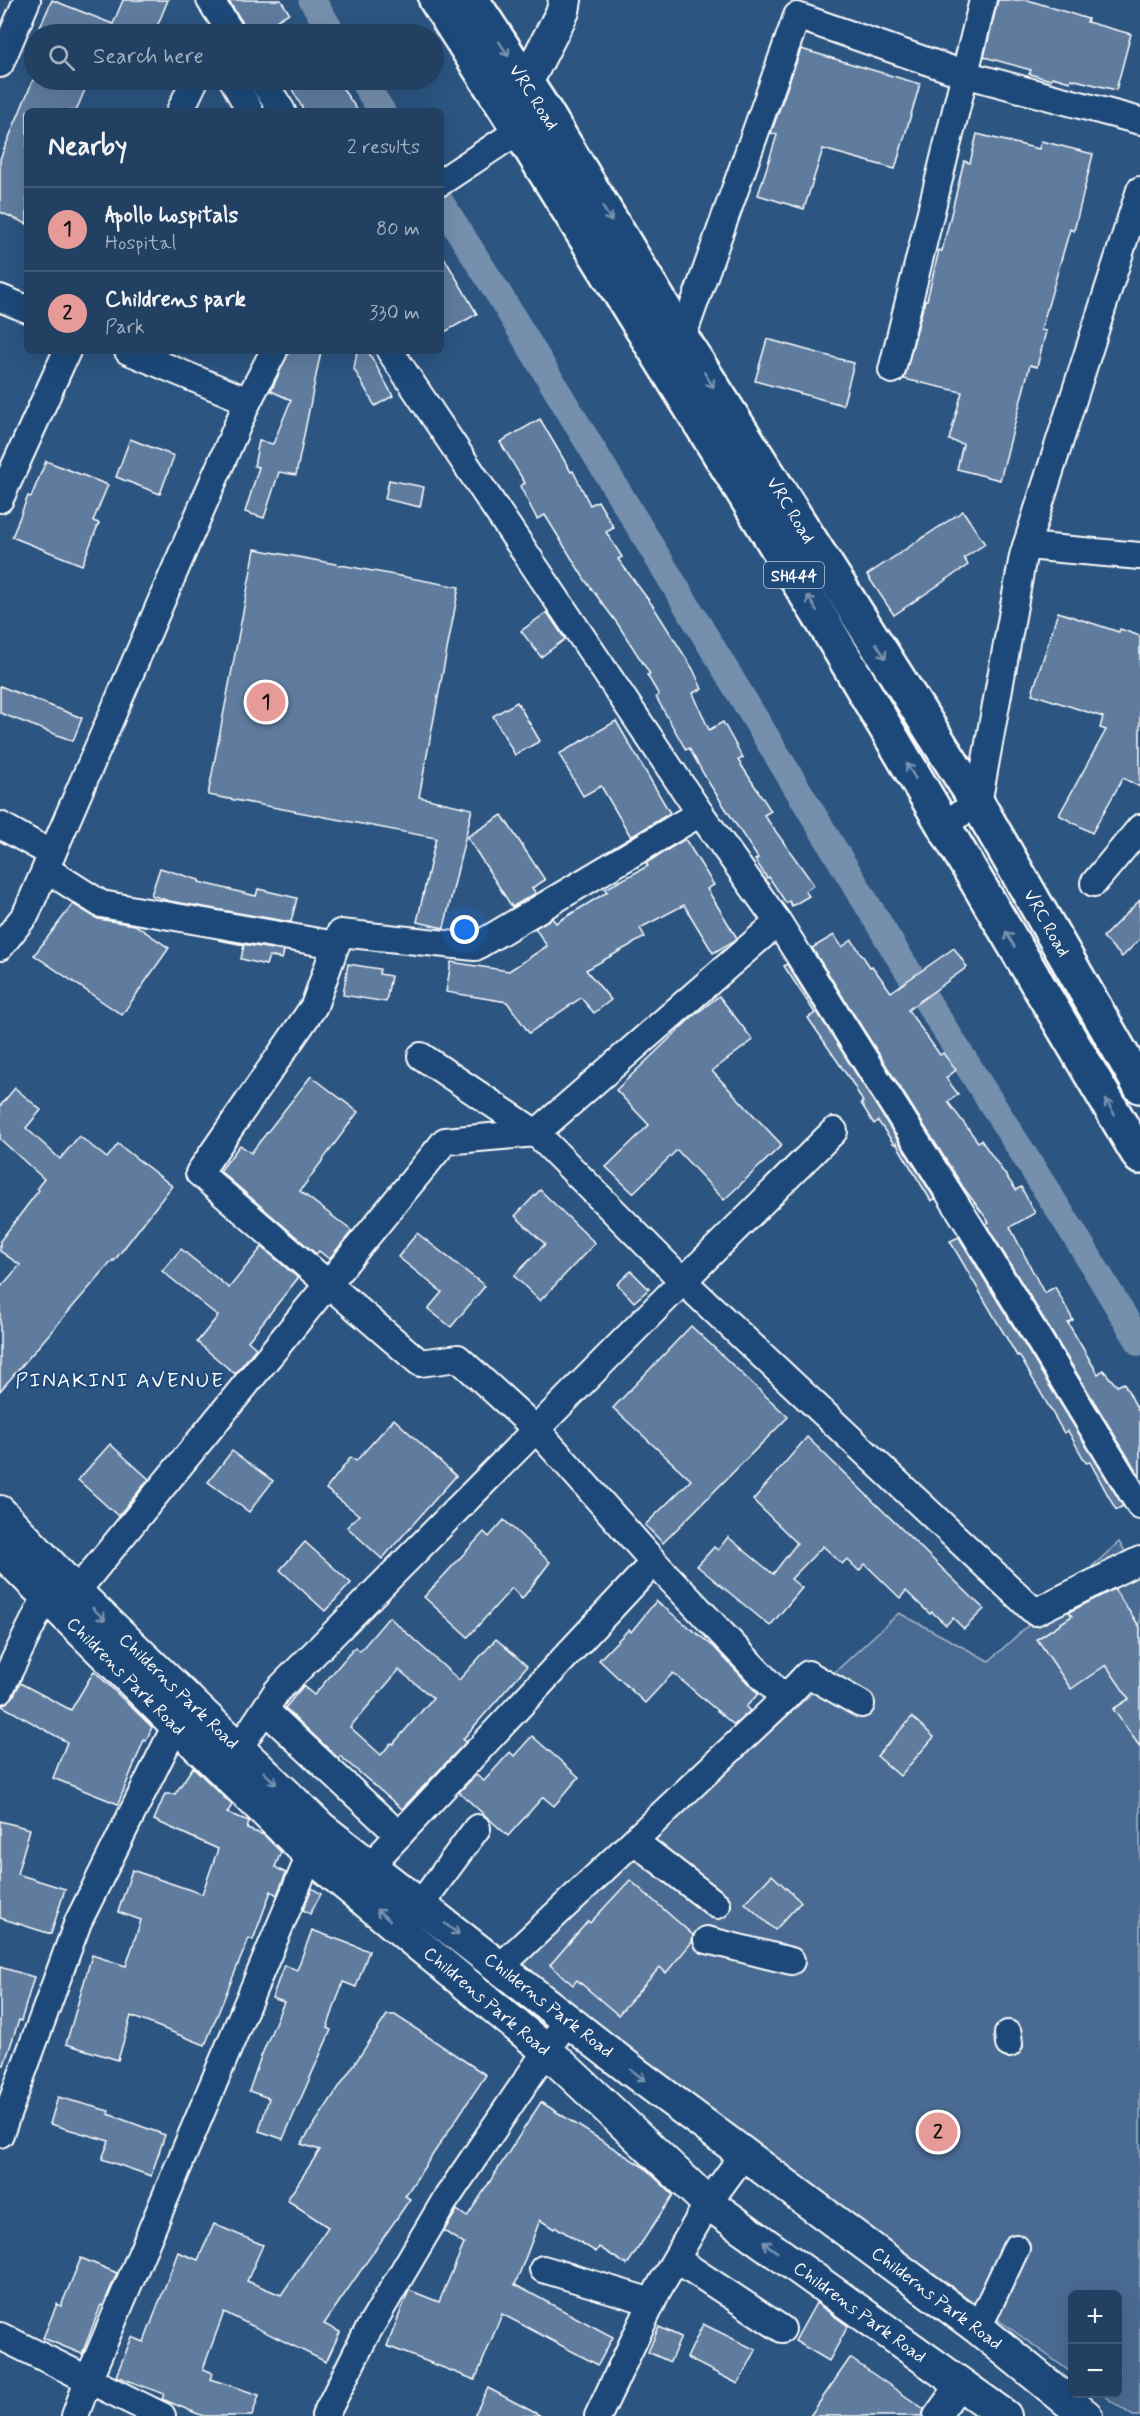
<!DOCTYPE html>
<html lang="en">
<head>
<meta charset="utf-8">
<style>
	:root { --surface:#214062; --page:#2d4b6b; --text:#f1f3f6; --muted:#a2afbe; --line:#3e5977; --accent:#e69b98 }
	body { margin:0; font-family:Mynerve,sans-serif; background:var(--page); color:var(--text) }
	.controls { position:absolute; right:18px; bottom:18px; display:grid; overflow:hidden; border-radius:9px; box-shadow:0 6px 24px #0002 }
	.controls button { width:54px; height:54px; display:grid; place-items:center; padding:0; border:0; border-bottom:2px solid var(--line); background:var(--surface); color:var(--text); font:30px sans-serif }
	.you { position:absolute; left:465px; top:930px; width:21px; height:21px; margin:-15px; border:4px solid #fff; border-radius:50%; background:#1a73e8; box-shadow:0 0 0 9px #1a73e833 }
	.badge { display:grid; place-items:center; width:39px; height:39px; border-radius:50%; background:var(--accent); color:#111; font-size:20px; font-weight:700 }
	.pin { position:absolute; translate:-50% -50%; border:3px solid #fff; box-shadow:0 2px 6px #0006 }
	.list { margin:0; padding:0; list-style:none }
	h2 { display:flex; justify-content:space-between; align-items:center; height:78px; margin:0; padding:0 24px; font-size:26px }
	h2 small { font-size:20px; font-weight:400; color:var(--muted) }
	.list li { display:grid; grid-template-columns:39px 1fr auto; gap:18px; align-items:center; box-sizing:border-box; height:84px; padding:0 24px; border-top:2px solid var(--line) }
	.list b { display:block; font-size:22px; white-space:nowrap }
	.list p { margin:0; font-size:20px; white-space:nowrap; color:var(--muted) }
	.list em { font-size:20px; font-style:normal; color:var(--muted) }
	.icon { flex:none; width:33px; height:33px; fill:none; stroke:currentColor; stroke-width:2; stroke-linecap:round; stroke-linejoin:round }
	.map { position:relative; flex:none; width:1140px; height:2416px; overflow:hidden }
	.search { position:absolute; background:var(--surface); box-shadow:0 6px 24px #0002; left:24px; top:24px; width:420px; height:66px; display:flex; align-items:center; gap:15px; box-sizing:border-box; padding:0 21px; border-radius:33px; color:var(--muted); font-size:22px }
	.panel { position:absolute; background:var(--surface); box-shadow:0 6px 24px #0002; left:24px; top:108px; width:420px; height:246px; border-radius:9px }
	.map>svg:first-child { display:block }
	.green { fill:#486b92; stroke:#a4b5c8; stroke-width:1.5 }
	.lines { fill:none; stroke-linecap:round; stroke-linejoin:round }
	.canal { stroke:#748fad; stroke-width:27 }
	.building { fill:#5e7c9f; stroke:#fff; stroke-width:1.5; fill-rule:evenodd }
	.minor-casing { stroke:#fff; stroke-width:30 }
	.tertiary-casing { stroke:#fff; stroke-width:36 }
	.primary-casing { stroke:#fff; stroke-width:38 }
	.minor { stroke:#1f4a7a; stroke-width:26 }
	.tertiary { stroke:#1f4a7a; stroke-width:32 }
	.primary { stroke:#1f4a7a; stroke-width:33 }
	.oneway { stroke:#7992af }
	.labels { text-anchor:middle; stroke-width:4.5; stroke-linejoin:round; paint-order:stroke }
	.shield { fill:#1f4a7a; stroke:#bcc9d7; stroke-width:1.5 }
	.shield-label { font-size:16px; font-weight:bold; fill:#fff }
	.street-label { font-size:18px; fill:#fff; stroke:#1f4a7a }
	.quarter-label { font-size:21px; letter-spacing:1.5px; fill:#fff; stroke:#1f4a7a }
</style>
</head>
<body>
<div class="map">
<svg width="1140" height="2416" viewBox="0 0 1140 2416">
	<rect width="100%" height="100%" fill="#2c5582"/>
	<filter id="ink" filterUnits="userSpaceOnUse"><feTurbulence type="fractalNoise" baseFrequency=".0167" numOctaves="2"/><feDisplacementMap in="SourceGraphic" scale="12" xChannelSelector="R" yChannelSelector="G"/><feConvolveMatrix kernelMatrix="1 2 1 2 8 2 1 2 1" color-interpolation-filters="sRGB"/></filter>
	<g filter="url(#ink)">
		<polygon class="green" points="1119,1542 1140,1573 1140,2416 1133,2416 1101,2394 1118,2394 1118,2294 1072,2294 1072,2373 512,1970 899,1613 989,1661"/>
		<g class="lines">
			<g class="canal">
				<polyline points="312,0 333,34"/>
				<polyline points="362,80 382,111"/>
				<polyline points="441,203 498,293 896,952 1081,1245 1140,1343"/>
			</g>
		</g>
		<g class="building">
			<polygon points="52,0 113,24 123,0 168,0 154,34 37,34"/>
			<polygon points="228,0 281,0 289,13 271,24 277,34 247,34 245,26"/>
			<polygon points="998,0 1028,0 1088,19 1087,22 1131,34 1116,90 1071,79 1070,82 1052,77 1051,80 1029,74 1031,70 984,57"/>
			<polygon points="801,49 920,84 895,169 823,149 804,209 758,195 777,135 771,133"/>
			<polygon points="33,80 89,80 76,111 27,111 27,224 0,212 0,159"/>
			<polygon points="287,80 337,80 358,111 304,111"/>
			<polygon points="977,134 1039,149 1041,141 1093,154 1074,231 1070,229 1041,330 1046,331 1037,367 1030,365 1000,480 957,469 963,444 949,440 962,392 904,379 925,300 927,300 939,250 942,251 964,161 970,163"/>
			<polygon points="441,252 477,314 441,334"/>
			<polygon points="767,339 854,363 843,405 755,381"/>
			<polygon points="289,351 321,351 296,475 279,472 264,518 245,512 259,467 254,466 259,441 273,444 291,400 271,391"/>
			<polygon points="357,351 368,351 393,396 375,406 354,369"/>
			<polygon points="540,419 571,472 573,471 590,505 598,501 614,528 606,532 622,557 618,559 653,606 693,669 702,689 693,693 709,730 723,722 743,758 738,760 771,811 764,815 814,885 805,891 809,896 792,906 789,901 786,903 769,877 767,878 755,860 758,858 707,780 689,748 686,750 656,697 659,695 647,675 650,674 617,623 585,580 545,515 537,519 520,486 525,483 500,442"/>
			<polygon points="130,439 174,456 160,494 116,477"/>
			<polygon points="46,461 108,485 93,521 99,523 82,565 12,537 28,496 31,497"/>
			<polygon points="389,480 424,487 420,507 385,499"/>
			<polygon points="963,511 985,544 964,558 968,565 894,615 867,575"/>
			<polygon points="255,549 459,587 419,797 472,809 444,928 417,922 436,838 208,795"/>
			<polygon points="547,612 565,639 541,657 521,631"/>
			<polygon points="1058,612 1119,632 1120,629 1140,636 1140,787 1123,778 1092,833 1059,815 1106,730 1100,728 1103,717 1032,694"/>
			<polygon points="0,686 82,718 73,741 0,713"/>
			<polygon points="517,702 540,741 515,755 493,716"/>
			<polygon points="616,721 670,813 631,837 601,786 583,796 559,754"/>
			<polygon points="502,815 545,880 532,888 536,893 512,907 467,837"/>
			<polygon points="685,839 714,885 707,889 737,938 734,941 713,953 684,905 640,928 645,937 586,970 611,1000 594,1013 581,998 529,1033 507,1002 446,992 451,962 509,971 547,946 535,928 552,918 556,923 607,892 605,889 648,866 646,863"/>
			<polygon points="160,868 199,880 199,882 256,896 258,889 297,898 291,922 169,901 151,895"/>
			<polygon points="1140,900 1140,939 1122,957 1103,937"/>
			<polygon points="73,904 98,919 135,925 169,948 122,1015 34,955"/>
			<polygon points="834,935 842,947 852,940 870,967 872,966 891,992 954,948 967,967 908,1010 940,1055 943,1053 956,1070 946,1078 958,1094 948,1102 978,1142 981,1140 1016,1190 1021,1187 1035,1213 1010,1227 1044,1293 1055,1287 1073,1320 1068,1323 1098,1374 1103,1370 1117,1386 1124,1383 1140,1414 1140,1477 986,1224 989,1222 963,1187 812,948"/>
			<polygon points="218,940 284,951 282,959 269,956 266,965 241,959 244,945"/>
			<polygon points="348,964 380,969 379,974 391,976 386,1002 343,995"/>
			<polygon points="787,964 935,1199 931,1201 896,1143 894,1144 878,1121 874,1124 861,1103 863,1102 853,1084 808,1018 815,1013 784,966"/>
			<polygon points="719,996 753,1040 712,1071 782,1145 724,1200 677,1150 633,1193 606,1167 649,1125 616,1090 692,1017"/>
			<polygon points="311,1076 358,1112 300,1191 352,1231 329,1259 319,1251 316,1254 220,1171 240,1145 251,1153"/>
			<polygon points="15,1088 41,1110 26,1128 60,1159 79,1136 107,1158 118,1144 172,1186 114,1261 113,1260 0,1391 0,1288 20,1265 0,1251 0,1241 39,1190 37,1188 44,1179 0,1139 0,1106"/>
			<polygon points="540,1190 595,1243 540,1301 514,1276 545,1244 515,1216"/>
			<polygon points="417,1233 485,1286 451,1327 428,1309 442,1292 398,1257"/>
			<polygon points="959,1237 961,1241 1123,1506 1116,1510 1090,1462 1086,1463 1068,1431 1064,1433 1019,1355 1017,1356 950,1241"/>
			<polygon points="262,1247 298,1278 248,1341 256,1348 235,1374 197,1342 218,1316 162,1271 181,1249 229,1288"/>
			<polygon points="631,1271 649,1289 634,1302 617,1284"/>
			<polygon points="691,1326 788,1417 663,1543 645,1525 691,1480 613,1408"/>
			<polygon points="394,1419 456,1476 382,1559 347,1527 359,1515 326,1489 351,1457 356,1461"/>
			<polygon points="807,1437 984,1609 964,1629 953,1618 946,1625 932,1612 930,1614 906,1591 900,1598 865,1564 859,1571 847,1559 842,1564 823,1546 791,1579 802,1588 770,1626 697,1566 714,1547 718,1550 728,1537 773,1574 797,1543 753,1500"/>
			<polygon points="110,1444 149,1479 118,1516 78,1480"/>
			<polygon points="232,1451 273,1481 249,1512 208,1482"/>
			<polygon points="504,1520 550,1562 522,1599 512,1588 468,1637 424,1597 484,1532 489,1537"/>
			<polygon points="305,1542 351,1583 325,1611 280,1570"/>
			<polygon points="1114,1589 1140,1627 1140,1747 1113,1709 1129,1699 1106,1665 1071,1689 1037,1639 1072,1616 1069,1612"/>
			<polygon points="656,1601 714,1647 758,1694 746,1707 750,1711 734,1725 673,1673 645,1703 599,1660 629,1629 631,1632"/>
			<path d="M389 1617 459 1680 496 1639 527 1666 463 1739 466 1742 402 1809 340 1756 338 1758 285 1708 303 1686 314 1695 355 1647 360 1651ZM399 1670 433 1698 393 1744 391 1743 381 1755 350 1727Z"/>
			<polygon points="94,1671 152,1727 146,1741 144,1740 118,1804 53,1778 67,1742 2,1706 13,1697 20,1683 71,1710"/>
			<polygon points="912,1717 934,1737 900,1776 877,1756"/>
			<polygon points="532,1736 579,1777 554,1806 543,1797 508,1836 459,1792 476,1775 484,1781 510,1752 514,1756"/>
			<polygon points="193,1767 232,1805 227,1813 249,1821 247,1829 264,1835 281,1852 275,1867 286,1873 277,1895 271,1891 253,1940 249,1938 205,2045 131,2016 118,2060 66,2044 92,1955 126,1966 141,1920 118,1912 132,1870 202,1894 218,1849 154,1820 165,1794 175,1794"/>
			<polygon points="0,1821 30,1829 17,1874 65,1889 51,1934 0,1918"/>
			<polygon points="772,1875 801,1902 775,1930 745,1903"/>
			<polygon points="630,1880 693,1935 692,1942 666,1973 660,1967 618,2015 577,1980 573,1985 550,1965 588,1921 590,1923"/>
			<polygon points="312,1888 321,1894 310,1914 303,1910"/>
			<polygon points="312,1930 369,1951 356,1987 343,1982 327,2028 331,2030 283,2139 259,2131 269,2098 249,2091 260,2059 284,2002 272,1998 284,1965 297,1970"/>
			<polygon points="0,1967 34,1977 21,2021 19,2020 4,2065 0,2065"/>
			<polygon points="387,2015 395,2015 486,2075 405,2196 410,2199 324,2324 340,2332 326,2362 224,2312 203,2369 213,2373 210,2379 259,2395 252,2416 203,2416 162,2399 164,2394 116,2376 132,2337 144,2342 178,2252 198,2260 214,2224 263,2245 247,2281 281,2295 328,2227 287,2200 320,2150 301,2144"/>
			<polygon points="58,2097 109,2111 108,2114 165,2135 151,2176 102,2159 109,2141 50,2124"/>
			<polygon points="541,2102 645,2168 673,2195 627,2265 599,2247 596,2252 556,2227 554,2229 540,2220 515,2285 613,2337 598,2365 502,2314 475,2380 387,2346 409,2290 439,2302 464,2244 444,2231 457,2210 467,2217"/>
			<polygon points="81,2258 117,2273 103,2306 101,2305 82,2354 43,2338 57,2304 61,2306"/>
			<polygon points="816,2303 848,2326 829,2361 795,2341"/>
			<polygon points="703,2324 756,2350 738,2384 687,2358"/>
			<polygon points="659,2327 681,2337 670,2362 648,2352"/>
			<polygon points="850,2358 924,2409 922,2416 810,2416"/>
			<polygon points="488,2388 541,2416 474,2416"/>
		</g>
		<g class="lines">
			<g class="minor-casing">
				<g id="minor">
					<polyline points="210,0 232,34"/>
					<polyline points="0,64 27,0"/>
					<polyline points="233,80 250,111"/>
					<polyline points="262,80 282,111"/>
					<polyline points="180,111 195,80"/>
					<polyline points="441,182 533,121"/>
					<polyline points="0,298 27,309"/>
					<polyline points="682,338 797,16 964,74 1140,121"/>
					<polyline points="128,351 248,401"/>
					<polyline points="390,351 700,813 778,922 974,1233 1140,1506"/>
					<polyline points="892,370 983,0"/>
					<polyline points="0,499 67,351"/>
					<polyline points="1026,546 1140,556"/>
					<polyline points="942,824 978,804 1023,556 1140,190"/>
					<polyline points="0,825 52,854"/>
					<polyline points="46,869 101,904 336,945"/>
					<polyline points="1094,883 1140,828"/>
					<polyline points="0,947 26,914 248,401 274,351"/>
					<polyline points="421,1056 536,1133 778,922"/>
					<polyline points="76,1592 445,1141 536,1133 683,1281 1035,1612 1140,1560"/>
					<polyline points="0,1690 46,1596"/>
					<polyline points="784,1699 808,1674 861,1704"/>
					<polyline points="265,1710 399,1835"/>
					<polyline points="239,1748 277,1691 683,1281 834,1131"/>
					<polyline points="634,1841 717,1905"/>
					<polyline points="370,1866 654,1562"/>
					<polyline points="420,1905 477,1828"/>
					<polyline points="707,1940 791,1961"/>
					<polyline points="500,1967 784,1699 654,1562 536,1429 458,1358 420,1363 199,1173 314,1006 340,933 475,947 700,813"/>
					<polyline points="1008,2034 1009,2044"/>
					<polyline points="0,2134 78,1922 176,1725"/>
					<polyline points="676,2259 782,2329"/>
					<polyline points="543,2269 652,2302"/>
					<polyline points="978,2328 1016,2248"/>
					<polyline points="0,2336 162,2416"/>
					<polyline points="75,2416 88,2380 310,1855"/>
					<polyline points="325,2416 365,2336 444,2202 568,2019"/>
					<polyline points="598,2416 659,2288 708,2203 744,2154"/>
					<polyline points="937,2416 960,2384"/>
				</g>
			</g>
			<g class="tertiary-casing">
				<g id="tertiary">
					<polyline points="526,83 563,11 565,0"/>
					<polyline points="0,1512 76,1592 321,1828 635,2073 978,2328 1086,2416"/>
					<polyline points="0,1550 176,1725 310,1855 546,2050 708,2203 1005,2416"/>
				</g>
			</g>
			<g class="primary-casing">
				<g id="primary">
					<polyline points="436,0 519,130 825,625 1140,1157"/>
					<polyline points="472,0 546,113 682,338 978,804 1140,1086"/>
				</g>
			</g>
			<use href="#minor" class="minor"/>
			<use href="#tertiary" class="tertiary"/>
			<use href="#primary" class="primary"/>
		</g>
		<defs><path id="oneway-shaft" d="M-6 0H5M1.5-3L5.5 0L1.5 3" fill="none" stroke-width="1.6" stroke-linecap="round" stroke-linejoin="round" transform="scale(1.5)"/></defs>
		<g class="oneway">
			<use href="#oneway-shaft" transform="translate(504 49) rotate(57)"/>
			<use href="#oneway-shaft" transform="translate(607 214) rotate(59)"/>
			<use href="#oneway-shaft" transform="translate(709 380) rotate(58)"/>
			<use href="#oneway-shaft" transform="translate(812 603) rotate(-122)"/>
			<use href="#oneway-shaft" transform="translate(881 651) rotate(58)"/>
			<use href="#oneway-shaft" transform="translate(911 771) rotate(-120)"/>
			<use href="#oneway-shaft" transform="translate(1010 939) rotate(-120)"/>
			<use href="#oneway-shaft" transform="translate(1110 1107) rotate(-121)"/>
			<use href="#oneway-shaft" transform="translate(99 1614) rotate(44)"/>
			<use href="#oneway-shaft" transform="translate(270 1778) rotate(44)"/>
			<use href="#oneway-shaft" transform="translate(383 1915) rotate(-140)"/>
			<use href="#oneway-shaft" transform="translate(452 1929) rotate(38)"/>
			<use href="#oneway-shaft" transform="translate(638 2075) rotate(37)"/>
			<use href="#oneway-shaft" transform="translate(770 2247) rotate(-144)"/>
		</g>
	</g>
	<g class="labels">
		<rect class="shield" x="764" y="562" width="60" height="26" rx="4.5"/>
		<g class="shield-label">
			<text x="794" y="581">SH444</text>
		</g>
		<g class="street-label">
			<text transform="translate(534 97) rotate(57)" y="6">VRC Road</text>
			<text transform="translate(791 510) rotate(58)" y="6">VRC Road</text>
			<text transform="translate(1047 923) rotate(60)" y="6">VRC Road</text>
			<text transform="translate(126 1676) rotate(45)" y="6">Childrens Park Road</text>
			<text transform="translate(179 1691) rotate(44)" y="6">Childerns Park Road</text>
			<text transform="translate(487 2001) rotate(40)" y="6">Childrens Park Road</text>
			<text transform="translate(549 2005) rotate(38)" y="6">Childerns Park Road</text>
			<text transform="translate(937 2298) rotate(37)" y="6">Childerns Park Road</text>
			<text transform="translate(860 2312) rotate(36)" y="6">Childrens Park Road</text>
		</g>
		<g class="quarter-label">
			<text x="120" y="1387">PINAKINI AVENUE</text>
		</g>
	</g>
</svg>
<div class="controls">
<button>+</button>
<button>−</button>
</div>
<div class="you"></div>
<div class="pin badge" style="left:266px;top:702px">1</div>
<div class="pin badge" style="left:938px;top:2132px">2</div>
<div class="search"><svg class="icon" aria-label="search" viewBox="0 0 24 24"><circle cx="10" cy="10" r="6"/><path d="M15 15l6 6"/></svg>Search here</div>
<section class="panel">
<h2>Nearby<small>2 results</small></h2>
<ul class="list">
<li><span class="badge">1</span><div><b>Apollo hospitals</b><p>Hospital</p></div><em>80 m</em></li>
<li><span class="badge">2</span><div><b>Childrens park</b><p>Park</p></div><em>330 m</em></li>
</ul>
</section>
</div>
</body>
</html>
